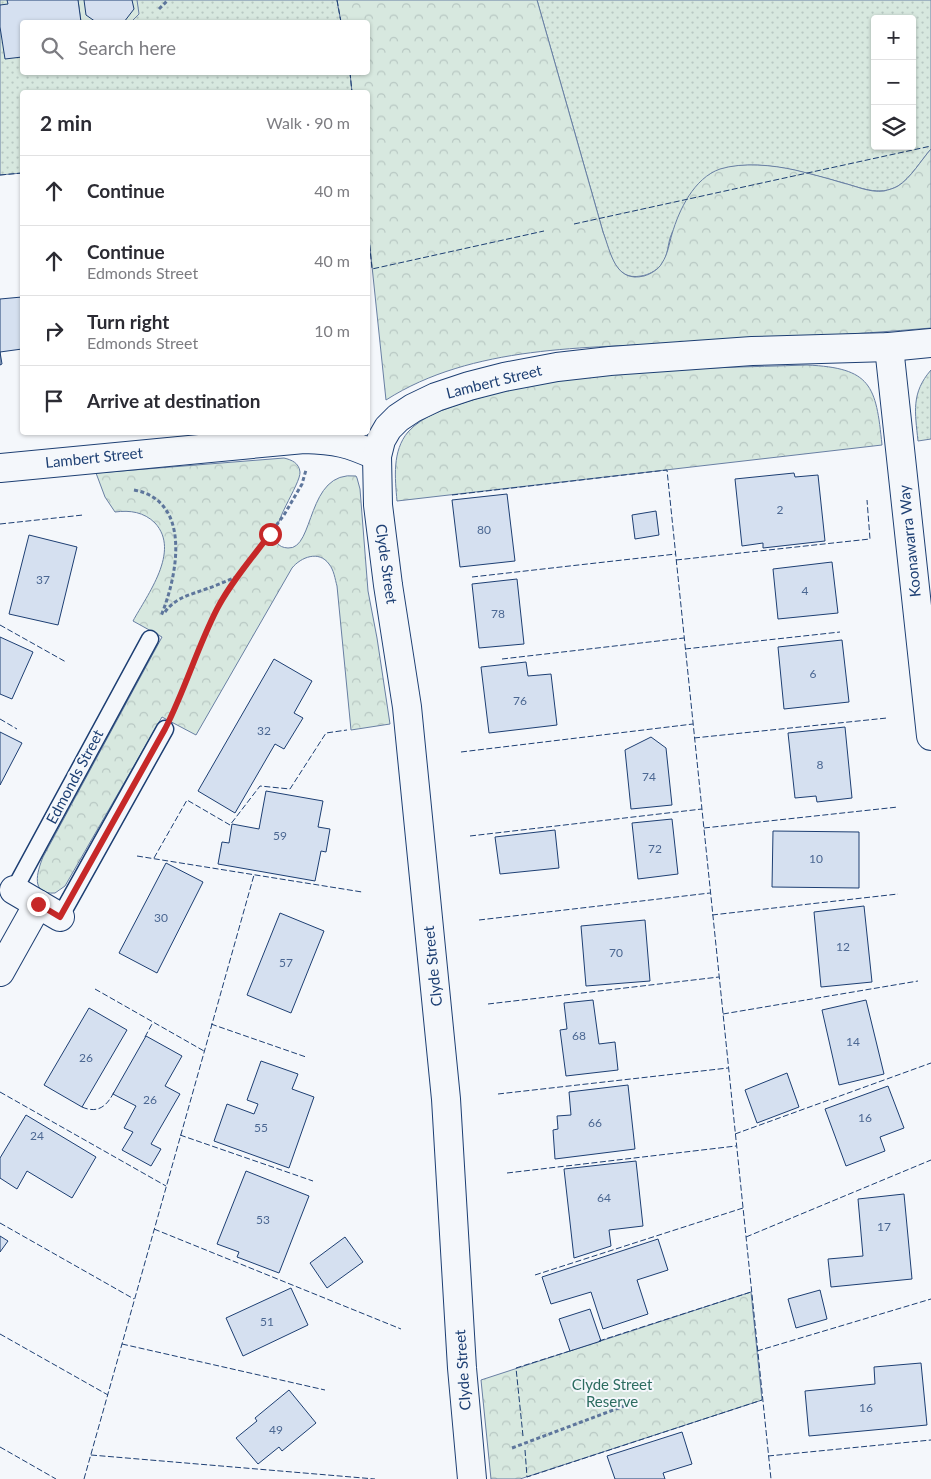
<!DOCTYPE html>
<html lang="en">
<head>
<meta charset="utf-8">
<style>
	:root { --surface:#fff; --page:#f7f7f7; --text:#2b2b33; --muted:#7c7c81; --line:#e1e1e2 }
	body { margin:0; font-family:Lato,sans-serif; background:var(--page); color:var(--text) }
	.controls { position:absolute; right:15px; top:15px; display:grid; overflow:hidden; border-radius:5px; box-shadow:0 1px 4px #0004 }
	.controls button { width:45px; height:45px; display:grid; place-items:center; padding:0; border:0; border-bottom:1px solid var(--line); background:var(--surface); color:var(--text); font:25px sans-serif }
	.stop { position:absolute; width:15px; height:15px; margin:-11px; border:4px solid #c62828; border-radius:50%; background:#fff }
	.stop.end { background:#c62828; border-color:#fff; box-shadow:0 1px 5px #0008 }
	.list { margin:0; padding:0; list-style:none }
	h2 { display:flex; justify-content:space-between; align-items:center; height:65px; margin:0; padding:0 20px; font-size:21px }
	h2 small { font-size:16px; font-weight:400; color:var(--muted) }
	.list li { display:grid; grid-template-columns:32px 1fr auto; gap:15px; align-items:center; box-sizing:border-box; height:70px; padding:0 20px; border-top:1px solid var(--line) }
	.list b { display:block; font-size:19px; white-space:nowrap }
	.list p { margin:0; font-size:16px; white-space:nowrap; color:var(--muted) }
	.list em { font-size:16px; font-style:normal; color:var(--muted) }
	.icon { flex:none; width:28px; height:28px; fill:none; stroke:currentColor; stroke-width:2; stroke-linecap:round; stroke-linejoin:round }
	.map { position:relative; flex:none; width:931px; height:1479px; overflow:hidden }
	.search { position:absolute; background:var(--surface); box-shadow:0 1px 4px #0004; left:20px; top:20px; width:350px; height:55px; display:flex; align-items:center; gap:12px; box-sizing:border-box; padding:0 18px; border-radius:5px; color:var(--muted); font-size:19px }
	.panel { position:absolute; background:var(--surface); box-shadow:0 1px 4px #0004; left:20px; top:90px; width:350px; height:345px; border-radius:5px }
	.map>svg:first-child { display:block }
	.grass { fill:url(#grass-dots); stroke:#687fa3; fill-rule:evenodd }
	.forest { fill:url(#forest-crowns); stroke:#687fa3 }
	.garden { fill:#d7e8df; stroke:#687fa3 }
	.building { fill:#d5e0f0; stroke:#1d3f73 }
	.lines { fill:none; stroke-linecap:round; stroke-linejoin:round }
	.lane-casing { stroke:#1d3f73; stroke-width:19 }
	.street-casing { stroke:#1d3f73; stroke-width:30 }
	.path { stroke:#5e769c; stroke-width:3; stroke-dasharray:4 2.5; stroke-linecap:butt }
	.lane { stroke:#f4f7fb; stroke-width:16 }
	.street { stroke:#f4f7fb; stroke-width:28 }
	.fence { stroke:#1d3f73; stroke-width:1; stroke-dasharray:6 2.5; stroke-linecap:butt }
	.route { stroke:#c62828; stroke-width:6 }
	.labels { text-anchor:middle; stroke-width:4; stroke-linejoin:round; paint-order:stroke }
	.number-label { font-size:12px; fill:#4b6792 }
	.street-label { font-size:15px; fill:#1d3f73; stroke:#f4f7fb }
	.park-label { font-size:15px; fill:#2c6c60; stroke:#f4f7fb }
</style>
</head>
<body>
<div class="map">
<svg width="931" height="1479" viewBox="0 0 931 1479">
	<defs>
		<pattern id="grass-dots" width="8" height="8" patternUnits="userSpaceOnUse" patternTransform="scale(1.25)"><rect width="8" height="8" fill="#d7e8df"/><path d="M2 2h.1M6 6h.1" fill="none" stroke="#b8c8c3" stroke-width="1.8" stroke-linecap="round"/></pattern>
		<pattern id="forest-crowns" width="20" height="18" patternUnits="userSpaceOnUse" patternTransform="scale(1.25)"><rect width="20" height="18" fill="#d7e8df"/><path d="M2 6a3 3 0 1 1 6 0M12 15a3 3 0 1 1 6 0" fill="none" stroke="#b8c8c3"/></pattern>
	</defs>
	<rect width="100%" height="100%" fill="#f4f7fb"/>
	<g class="grass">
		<polygon points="0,0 337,0 341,22 22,22 22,72 350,73 352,92 22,92 22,173 0,175"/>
		<path d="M537 0H931V149C922 159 910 179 898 186 879 197 859 187 840 182 798 171 751 155 710 174 698 191 681 214 672 233 667 243 669 256 661 265 656 271 648 275 641 276 614 281 610 252 603 232ZM875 19H912V146H875Z"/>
		<path d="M931 370V439L918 441C915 412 911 393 931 370Z"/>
	</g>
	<g class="forest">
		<path d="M337 0H537L603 232C611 253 615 283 644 276 651 274 659 269 662 263 668 254 669 244 672 234 679 210 694 178 720 169 743 162 772 165 795 170 811 174 827 178 843 183 856 186 870 193 884 191 888 190 895 188 898 186 910 179 922 159 931 149V328C849 335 767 339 685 343 586 348 472 345 386 400L368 228V92H352L350 73 368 72V22H341Z"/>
		<path d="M807 365C871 368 876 385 882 445L397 501C395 478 392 451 408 432 423 415 448 408 469 401 577 367 694 369 807 365Z"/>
		<path d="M284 458C292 460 299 463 300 472 301 487 254 546 288 548 315 550 306 470 356 476L357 478 360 489 368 591 377 638 390 724 351 730 337 586C335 579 334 570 329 564 319 550 301 557 292 568L196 735 162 717 65 886 55 893C30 895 37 872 43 857L162 637 133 621C147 595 181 551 155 523 144 512 130 510 115 512L105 497 96 473Z"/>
		<polygon points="751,1292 762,1400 520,1479 491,1479 481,1380"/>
	</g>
	<polygon class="garden" points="78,0 137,0 139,14 131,22 81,22"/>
	<g class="building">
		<polygon points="7,0 78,0 81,22 22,22 22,57 5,59 0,27 0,5 8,4"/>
		<polygon points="84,0 132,0 134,9 124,22 96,22 86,15"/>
		<polygon points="22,297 22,349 0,352 2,364 0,365 0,299"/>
		<polygon points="794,473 795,477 818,475 825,541 763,548 763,543 742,546 735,479"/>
		<polygon points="507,494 515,561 460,567 452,500"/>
		<polygon points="656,511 659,535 635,539 632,515"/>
		<polygon points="29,535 77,547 58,625 9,614"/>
		<polygon points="832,562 838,613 778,619 773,569"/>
		<polygon points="517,579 524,644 479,648 472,584"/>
		<polygon points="0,637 33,652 12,699 0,694"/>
		<polygon points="842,640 849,702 784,709 778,647"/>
		<polygon points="274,659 312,681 294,713 303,718 284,749 275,744 235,813 198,791"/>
		<polygon points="526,662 528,676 551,674 557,725 489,733 481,667"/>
		<polygon points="845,727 852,798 817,802 816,796 795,798 788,733"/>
		<polygon points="0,732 22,743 0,785"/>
		<polygon points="651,737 666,748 672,805 631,809 625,750"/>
		<polygon points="266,791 323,801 318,827 330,829 326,852 321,851 315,881 218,864 222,842 229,843 232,824 259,829"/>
		<polygon points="672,819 678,874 638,879 632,823"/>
		<polygon points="555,830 559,868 500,874 495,837"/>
		<polygon points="773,831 859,832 859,888 772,887"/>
		<polygon points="166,863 203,882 157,973 119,953"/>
		<polygon points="864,906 872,982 821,987 814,912"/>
		<polygon points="280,913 324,931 291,1013 247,995"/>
		<polygon points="645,920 650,981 586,986 581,926"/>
		<polygon points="593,1000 599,1044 615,1042 618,1070 566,1076 560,1030 567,1029 564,1003"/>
		<polygon points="866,1000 884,1074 839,1085 822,1010"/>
		<polygon points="89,1008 127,1030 82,1107 44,1085"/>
		<polygon points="146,1036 182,1056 165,1086 180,1094 151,1144 161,1149 151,1166 122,1150 133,1132 124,1128 136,1106 113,1094"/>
		<polygon points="261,1061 298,1074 292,1089 314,1097 289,1168 214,1141 227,1104 254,1114 258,1104 247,1100"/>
		<polygon points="787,1073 799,1107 757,1123 745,1090"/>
		<polygon points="628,1085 635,1149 555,1159 553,1130 558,1129 557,1116 571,1115 569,1092"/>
		<polygon points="888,1086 904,1128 880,1137 885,1151 846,1166 825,1109"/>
		<polygon points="26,1115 96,1157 72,1198 27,1171 17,1189 0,1178 0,1158"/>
		<polygon points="636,1161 643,1226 609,1230 611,1246 574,1258 564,1169"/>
		<polygon points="246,1171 309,1196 279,1273 237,1257 239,1252 217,1244"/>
		<polygon points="904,1194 912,1279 831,1287 828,1259 863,1256 858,1199"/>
		<polygon points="0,1236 8,1241 0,1252"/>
		<polygon points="345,1237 363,1262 327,1288 310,1263"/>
		<polygon points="658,1239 668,1270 637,1280 648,1314 603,1329 591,1292 551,1304 542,1277"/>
		<polygon points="291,1288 308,1325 243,1356 226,1318"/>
		<polygon points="820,1290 827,1319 796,1328 788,1299"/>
		<polygon points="590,1309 601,1341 570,1351 559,1319"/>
		<polygon points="921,1363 927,1425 809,1436 805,1391 875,1384 874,1367"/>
		<polygon points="289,1390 316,1423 282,1451 279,1447 258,1464 236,1438 257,1421 255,1418"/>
		<polygon points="682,1432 692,1464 663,1473 665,1479 615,1479 607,1456"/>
	</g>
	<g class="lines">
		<g class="lane-casing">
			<g id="lane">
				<polyline points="14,890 150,639"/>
				<polyline points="60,917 165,729"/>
			</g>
		</g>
		<g class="street-casing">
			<g id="street">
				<polyline points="889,347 931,736"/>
				<path d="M0 468 304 439C336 440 349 443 377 456"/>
				<polyline points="14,890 60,917"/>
				<polyline points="0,972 38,904"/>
				<polyline points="472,1479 462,1368 446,1099 407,707 388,585 378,505 377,456 381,440 388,428 398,418 413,408 436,397 469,386 504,377 557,367 610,361 752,351 889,347 931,343"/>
			</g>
		</g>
		<g class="path">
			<polyline points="159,9 168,0"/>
			<path d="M134 490C193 501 177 577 161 616"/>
			<path d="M165 612C176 597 190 595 206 589 216 586 226 581 236 577"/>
			<polyline points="176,706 216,610 228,589 284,515 302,484 306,470"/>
			<polyline points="512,1448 632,1403"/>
		</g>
		<use href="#lane" class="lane"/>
		<use href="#street" class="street"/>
		<g class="fence">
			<polyline points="337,0 341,22"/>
			<polyline points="350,72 352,92"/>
			<polyline points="0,175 22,173"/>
			<polyline points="574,224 931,146"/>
			<polyline points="368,228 372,269 544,231"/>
			<polyline points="452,495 667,470 771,1479"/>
			<polyline points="0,524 83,515"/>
			<polyline points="676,560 870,539 867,500"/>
			<polyline points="472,577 676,554"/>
			<polyline points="0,625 66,662"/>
			<polyline points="685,649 840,632"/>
			<polyline points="502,659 684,638"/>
			<polyline points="0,719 17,729"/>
			<polyline points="694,738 887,718"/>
			<polyline points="461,752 693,724"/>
			<polyline points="704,828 898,807"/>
			<polyline points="470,836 702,809"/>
			<polyline points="137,856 362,892"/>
			<polyline points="154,858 187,800 230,825 260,786 290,789 326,733 347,730"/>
			<polyline points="712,915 898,894"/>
			<polyline points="479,920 710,893"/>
			<polyline points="95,989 204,1051"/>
			<polyline points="488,1004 719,977"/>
			<polyline points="723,1014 918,981"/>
			<polyline points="211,1024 306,1057"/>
			<polyline points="145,1037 153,1022"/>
			<polyline points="0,1092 166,1186"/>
			<polyline points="498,1094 728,1068"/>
			<path d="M82 1107C98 1114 107 1106 114 1092"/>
			<polyline points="735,1134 931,1063"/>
			<polyline points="180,1135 313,1181"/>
			<polyline points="507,1173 736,1146"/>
			<polyline points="0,1223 134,1299"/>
			<polyline points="154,1229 401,1329"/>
			<polyline points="746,1237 931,1160"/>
			<polyline points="535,1275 743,1208"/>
			<polyline points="0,1334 108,1395"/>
			<polyline points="599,1341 751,1292"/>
			<polyline points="122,1344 325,1390"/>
			<polyline points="757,1351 931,1299"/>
			<polyline points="523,1436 516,1368 573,1350"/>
			<polyline points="0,1447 56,1479"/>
			<polyline points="525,1450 527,1477 762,1400"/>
			<polyline points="91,1455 375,1479"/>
			<polyline points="768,1456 931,1440"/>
			<polyline points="84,1479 254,875"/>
		</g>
	</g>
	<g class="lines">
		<path class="route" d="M38 904 60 917 165 729C185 690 197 648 217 609 231 582 252 558 270 534"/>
	</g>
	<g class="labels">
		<g class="number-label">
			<text x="780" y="514">2</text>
			<text x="484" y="534">80</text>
			<text x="43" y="584">37</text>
			<text x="805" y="595">4</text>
			<text x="498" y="618">78</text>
			<text x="813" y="678">6</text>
			<text x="520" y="705">76</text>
			<text x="264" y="735">32</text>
			<text x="820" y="769">8</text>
			<text x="649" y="781">74</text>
			<text x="280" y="840">59</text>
			<text x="655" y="853">72</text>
			<text x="816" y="863">10</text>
			<text x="161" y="922">30</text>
			<text x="843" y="951">12</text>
			<text x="616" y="957">70</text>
			<text x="286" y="967">57</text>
			<text x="579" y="1040">68</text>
			<text x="853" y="1046">14</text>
			<text x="86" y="1062">26</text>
			<text x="150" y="1104">26</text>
			<text x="865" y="1122">16</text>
			<text x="595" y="1127">66</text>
			<text x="261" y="1132">55</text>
			<text x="37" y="1140">24</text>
			<text x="604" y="1202">64</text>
			<text x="263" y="1224">53</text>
			<text x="884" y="1231">17</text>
			<text x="267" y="1326">51</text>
			<text x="866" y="1412">16</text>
			<text x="276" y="1434">49</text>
		</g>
		<g class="street-label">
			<text transform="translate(494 382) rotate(-14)" y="5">Lambert Street</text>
			<text transform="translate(94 458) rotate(-6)" y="5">Lambert Street</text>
			<text transform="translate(910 541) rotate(-96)" y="5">Koonawarra Way</text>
			<text transform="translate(386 564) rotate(82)" y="5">Clyde Street</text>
			<text transform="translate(75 777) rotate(-62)" y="5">Edmonds Street</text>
			<text transform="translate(433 966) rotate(-96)" y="5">Clyde Street</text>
			<text transform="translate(463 1370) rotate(-94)" y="5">Clyde Street</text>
		</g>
		<g class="park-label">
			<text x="612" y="1390">Clyde Street<tspan x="612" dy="17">Reserve</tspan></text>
		</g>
	</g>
</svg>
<div class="controls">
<button>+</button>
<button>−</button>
<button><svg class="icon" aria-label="layers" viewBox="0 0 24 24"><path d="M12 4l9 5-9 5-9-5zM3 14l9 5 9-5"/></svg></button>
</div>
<div class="stop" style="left:270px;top:534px"></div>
<div class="stop end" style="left:38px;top:904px"></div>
<div class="search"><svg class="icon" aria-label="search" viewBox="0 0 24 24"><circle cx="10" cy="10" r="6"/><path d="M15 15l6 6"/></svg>Search here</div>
<section class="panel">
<h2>2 min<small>Walk · 90 m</small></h2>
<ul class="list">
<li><svg class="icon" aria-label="ahead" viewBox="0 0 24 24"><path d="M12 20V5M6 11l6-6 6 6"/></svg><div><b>Continue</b></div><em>40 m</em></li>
<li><svg class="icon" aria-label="ahead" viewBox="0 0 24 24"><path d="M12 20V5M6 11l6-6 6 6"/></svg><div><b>Continue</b><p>Edmonds Street</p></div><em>40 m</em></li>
<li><svg class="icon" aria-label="right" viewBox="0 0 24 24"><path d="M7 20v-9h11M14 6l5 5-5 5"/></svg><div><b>Turn right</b><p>Edmonds Street</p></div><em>10 m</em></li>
<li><svg class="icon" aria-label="arrive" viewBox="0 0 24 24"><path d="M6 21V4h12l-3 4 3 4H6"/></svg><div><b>Arrive at destination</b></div></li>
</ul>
</section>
</div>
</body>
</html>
